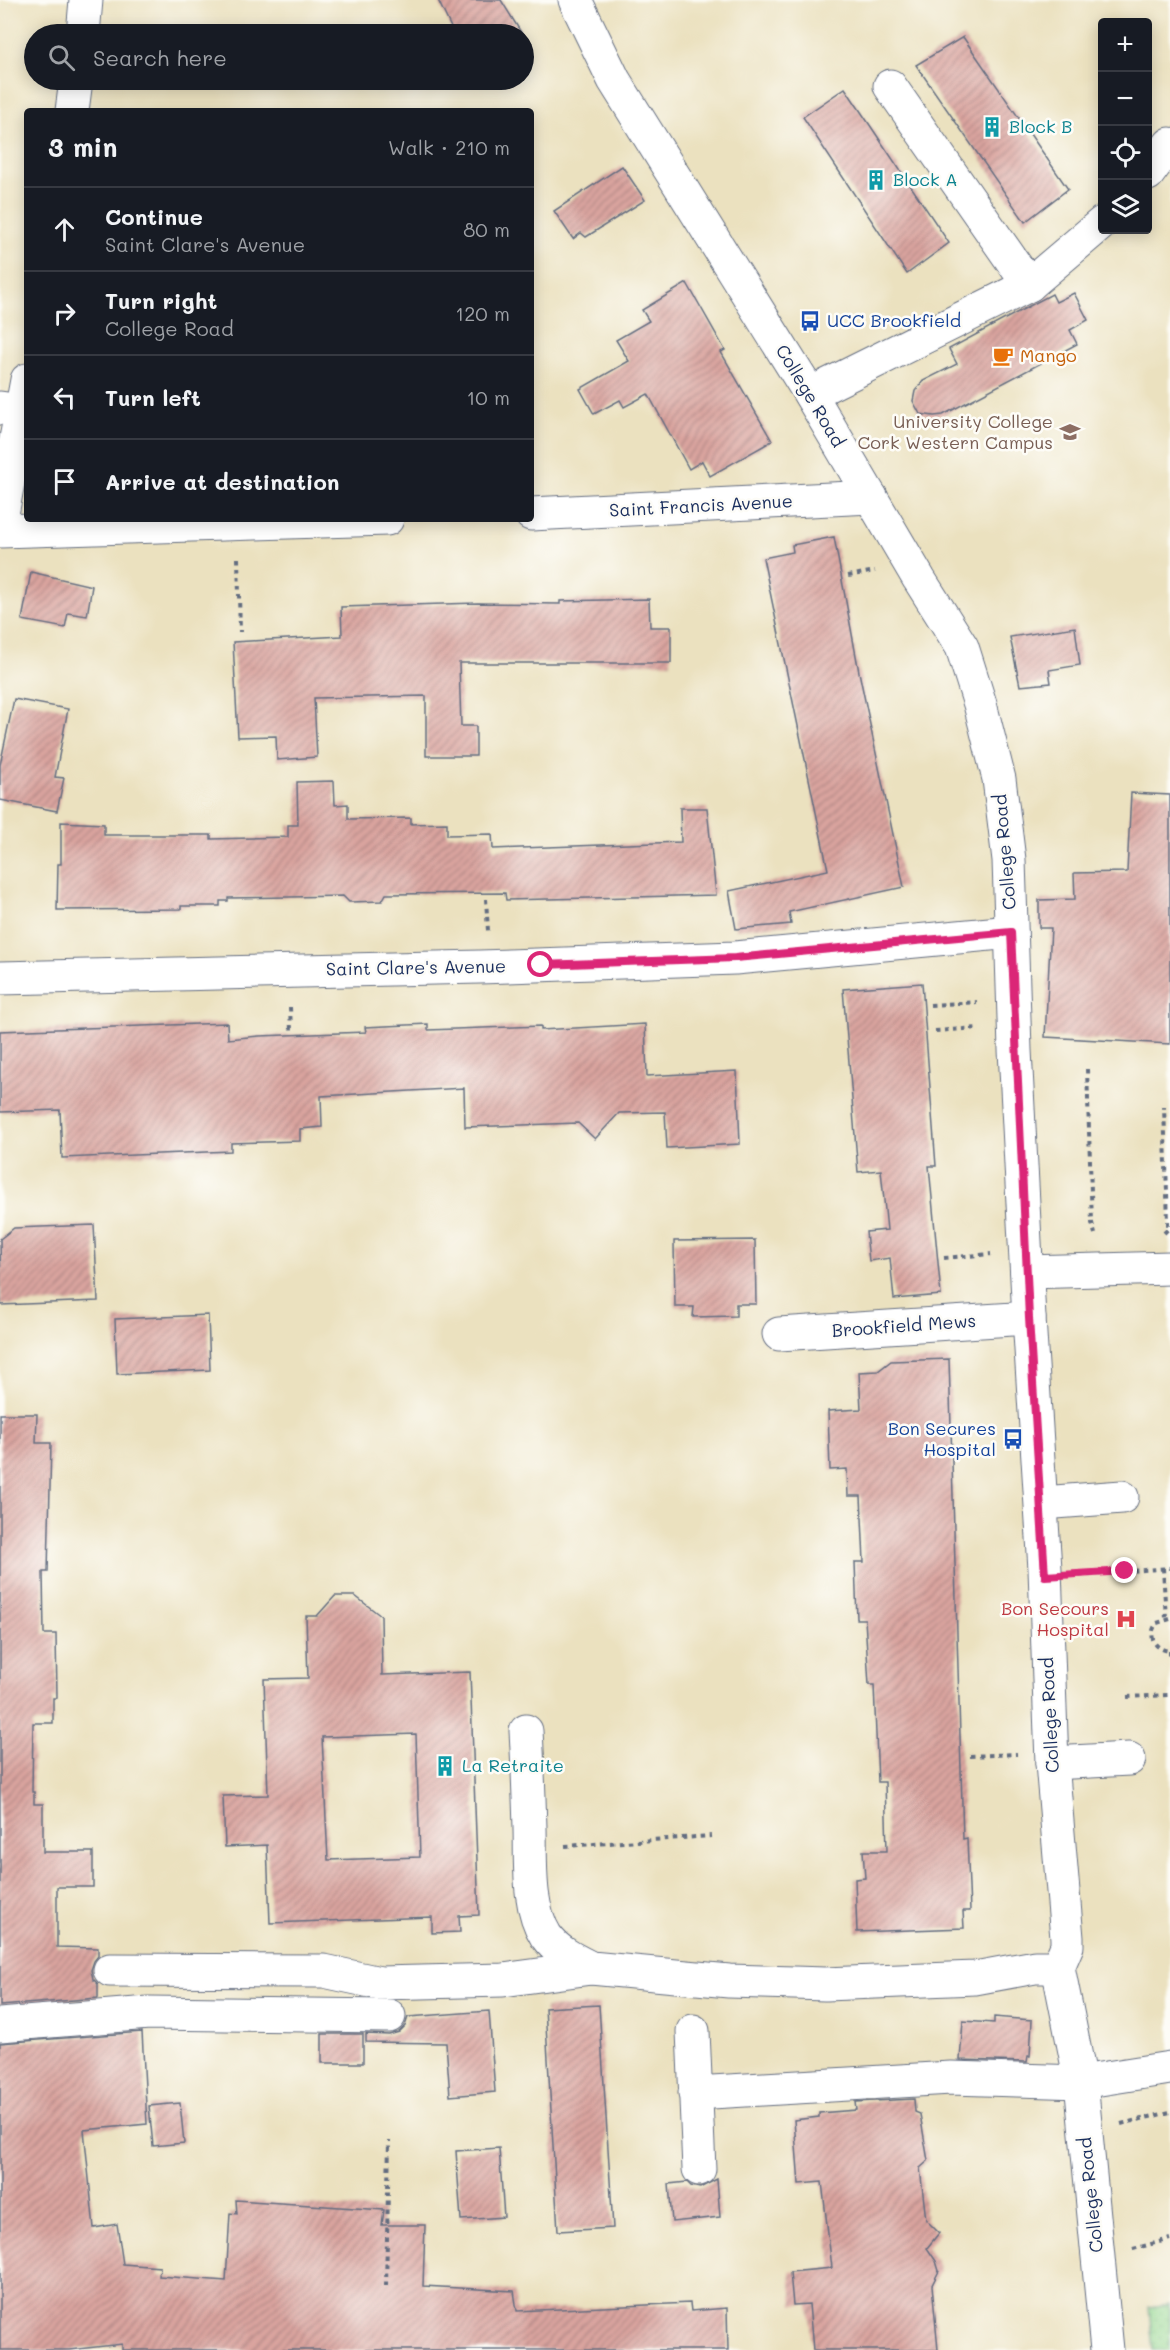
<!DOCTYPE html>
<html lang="en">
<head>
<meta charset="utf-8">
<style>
	:root { --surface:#171b24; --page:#242831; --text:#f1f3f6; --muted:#9ea1a6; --line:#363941 }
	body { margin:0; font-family:Mali,sans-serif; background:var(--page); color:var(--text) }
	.controls { position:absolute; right:18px; top:18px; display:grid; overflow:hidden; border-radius:6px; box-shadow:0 3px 15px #0003 }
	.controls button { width:54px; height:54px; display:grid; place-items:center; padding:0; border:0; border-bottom:2px solid var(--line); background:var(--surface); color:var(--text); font:30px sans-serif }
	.stop { position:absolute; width:18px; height:18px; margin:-14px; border:4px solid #db2777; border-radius:50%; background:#fff }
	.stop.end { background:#db2777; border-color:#fff; box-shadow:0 2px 6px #0008 }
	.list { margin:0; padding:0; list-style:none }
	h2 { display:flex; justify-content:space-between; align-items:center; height:78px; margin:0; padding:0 24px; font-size:26px }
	h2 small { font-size:20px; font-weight:400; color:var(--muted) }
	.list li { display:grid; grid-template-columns:39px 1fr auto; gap:18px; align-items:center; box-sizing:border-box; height:84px; padding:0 24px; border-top:2px solid var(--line) }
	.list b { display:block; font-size:22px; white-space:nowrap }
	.list p { margin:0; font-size:20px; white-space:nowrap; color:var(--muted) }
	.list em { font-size:20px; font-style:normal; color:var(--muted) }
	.icon { flex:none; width:33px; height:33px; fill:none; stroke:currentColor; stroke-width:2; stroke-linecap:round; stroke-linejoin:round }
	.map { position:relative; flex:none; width:1170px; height:2350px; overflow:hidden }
	.search { position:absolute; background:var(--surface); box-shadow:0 3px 15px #0003; left:24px; top:24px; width:510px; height:66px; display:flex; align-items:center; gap:15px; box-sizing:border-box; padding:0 21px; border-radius:33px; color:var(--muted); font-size:22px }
	.panel { position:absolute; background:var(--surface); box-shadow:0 3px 15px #0003; left:24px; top:108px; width:510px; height:414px; border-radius:6px }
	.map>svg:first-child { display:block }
	.grass { fill:url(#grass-dots); stroke:#588377; stroke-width:1.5 }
	.building { fill:url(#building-hatch); fill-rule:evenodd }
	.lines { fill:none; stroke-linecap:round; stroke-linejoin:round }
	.minor-casing { stroke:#646d80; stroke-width:35 }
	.major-casing { stroke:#646d80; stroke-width:35 }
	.path { stroke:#646d80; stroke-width:4; stroke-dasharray:4.5 4.5; stroke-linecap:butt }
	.minor { stroke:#fff; stroke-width:33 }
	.major { stroke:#fff; stroke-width:33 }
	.route { stroke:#db2777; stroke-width:8 }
	.labels { text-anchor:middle; stroke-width:5; stroke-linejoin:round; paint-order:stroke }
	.culture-label { font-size:18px; fill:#0d838f; stroke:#fdfcf7; text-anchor:start }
	.transit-label { font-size:18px; fill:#164399; stroke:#fdfcf7; text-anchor:start }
	.food-label { font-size:18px; fill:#c56008; stroke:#fdfcf7; text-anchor:start }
	.street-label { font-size:18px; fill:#1b2f5e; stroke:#fdfcf7 }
	.education-label { font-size:18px; fill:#785e54; stroke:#fdfcf7; text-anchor:end }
	.health-label { font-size:18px; fill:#be3a42; stroke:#fdfcf7; text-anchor:end }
</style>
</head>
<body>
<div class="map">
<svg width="1170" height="2350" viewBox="0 0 1170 2350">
	<defs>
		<pattern id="grass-dots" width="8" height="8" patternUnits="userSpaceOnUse" patternTransform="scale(1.5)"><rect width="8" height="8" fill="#94d790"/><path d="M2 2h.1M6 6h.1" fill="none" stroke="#7fb97f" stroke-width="1.8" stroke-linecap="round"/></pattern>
		<pattern id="building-hatch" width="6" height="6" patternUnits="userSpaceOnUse" patternTransform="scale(1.5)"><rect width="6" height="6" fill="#daa49f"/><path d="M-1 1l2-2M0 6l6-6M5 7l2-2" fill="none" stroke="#b08685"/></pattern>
	</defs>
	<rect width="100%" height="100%" fill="#fdfcf7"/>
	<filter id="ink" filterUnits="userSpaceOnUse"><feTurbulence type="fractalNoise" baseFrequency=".0167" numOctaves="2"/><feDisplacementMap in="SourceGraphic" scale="12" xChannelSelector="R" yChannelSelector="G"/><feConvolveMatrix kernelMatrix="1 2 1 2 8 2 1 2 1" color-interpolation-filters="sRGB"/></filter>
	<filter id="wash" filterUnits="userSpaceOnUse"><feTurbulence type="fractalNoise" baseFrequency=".008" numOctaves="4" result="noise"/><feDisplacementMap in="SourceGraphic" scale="24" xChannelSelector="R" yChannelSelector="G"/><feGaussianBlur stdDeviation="1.35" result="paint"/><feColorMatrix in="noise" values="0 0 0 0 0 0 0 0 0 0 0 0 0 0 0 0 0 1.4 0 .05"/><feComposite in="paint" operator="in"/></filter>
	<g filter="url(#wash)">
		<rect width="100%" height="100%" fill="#ebe1bf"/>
		<polygon class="grass" points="1170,2304 1170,2350 1153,2350 1149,2307"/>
		<g id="blocks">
			<g class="building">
				<polygon points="438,0 501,0 522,34 454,34"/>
				<polygon points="963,37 1068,189 1025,222 916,65"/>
				<polygon points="845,88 949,243 907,274 803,117"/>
				<polygon points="622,166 645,200 586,237 581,233 573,239 554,211"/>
				<polygon points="687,283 725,350 721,352 772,441 710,476 702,461 689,469 648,394 624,407 620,400 594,414 580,389 629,361 616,340 649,321 642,310"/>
				<polygon points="1074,293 1088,320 1070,330 1077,344 943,415 934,416 920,414 913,401 915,391 923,381 957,364 949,349 1052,294 1056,302"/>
				<polygon points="834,537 859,672 904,887 789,912 791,924 736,929 729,891 828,870 763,558 793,552 792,545"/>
				<polygon points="31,572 92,586 87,616 68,613 65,628 22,620"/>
				<polygon points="649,599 650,627 671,627 671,663 459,663 461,726 476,726 476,756 426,756 426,696 314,698 317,757 277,760 276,736 238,737 233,642 342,636 341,607 478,603 560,604 560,601"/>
				<polygon points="1075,627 1080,665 1049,670 1051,683 1020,686 1010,637"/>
				<polygon points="14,699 68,709 55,777 64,778 57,811 0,800 0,765"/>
				<polygon points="334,781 335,805 348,804 348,819 411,818 411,824 447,823 447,835 492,834 493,849 681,842 680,808 707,808 716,895 506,900 505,893 386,894 382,901 349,902 343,896 228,898 228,901 220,901 220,906 181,906 181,909 57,910 58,864 61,864 61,822 104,824 104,835 211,835 211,839 288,837 288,825 298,825 297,782"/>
				<polygon points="1131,793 1170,795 1170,1044 1045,1037 1051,928 1039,928 1039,900 1075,899 1074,873 1127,872"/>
				<polygon points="922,983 936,1166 929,1166 941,1295 894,1299 890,1258 869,1261 866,1232 887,1230 881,1170 858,1172 843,989"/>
				<polygon points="227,1023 228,1039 259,1036 366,1032 365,1027 428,1024 428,1030 541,1026 541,1030 645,1024 647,1076 737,1071 740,1144 667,1148 665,1112 619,1113 595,1139 578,1123 465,1127 464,1088 321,1096 322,1127 300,1129 300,1141 231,1143 231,1151 62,1158 60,1110 0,1112 0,1031"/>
				<polygon points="94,1225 98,1301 1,1305 0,1239 14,1228"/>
				<polygon points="755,1240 756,1304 736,1304 736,1316 693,1317 694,1307 675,1307 674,1241"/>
				<polygon points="208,1315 210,1370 117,1374 115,1319"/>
				<polygon points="949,1359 963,1839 967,1838 970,1911 963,1911 964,1928 857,1932 855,1879 865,1878 863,1851 887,1851 885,1782 878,1782 874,1685 869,1685 865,1619 857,1619 855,1562 864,1562 861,1496 848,1496 847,1469 830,1470 828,1411 861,1409 859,1372 878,1371 891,1361"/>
				<polygon points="0,1414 37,1414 36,1443 51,1443 48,1572 43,1572 44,1634 56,1634 57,1698 53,1698 53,1723 33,1723 32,1792 34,1792 34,1804 43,1804 43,1852 93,1852 93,1887 57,1887 57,1947 98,1948 98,1956 94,1961 91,1970 93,1979 98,1984 98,1998 0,2006"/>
				<path d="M335 1596H355L381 1616 382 1675 470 1672 479 1915 459 1916 460 1932 432 1933V1917L270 1923 267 1845 225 1847 223 1796 268 1795 264 1679 308 1678 306 1616H317ZM416 1734 420 1857 328 1860 322 1737Z"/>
				<polygon points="599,2005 613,2228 558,2231 545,2008"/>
				<polygon points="489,2011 495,2092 450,2096 446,2043 366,2042 366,2034 389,2035 399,2032 405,2026 408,2017"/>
				<polygon points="994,2017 1032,2020 1030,2056 1028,2056 1027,2062 960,2060 963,2021 994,2023"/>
				<polygon points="142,2032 147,2124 84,2130 94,2228 117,2224 123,2264 160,2267 159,2276 226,2281 230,2213 237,2214 236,2200 384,2210 382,2225 425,2225 423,2286 514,2291 517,2311 690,2303 691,2311 727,2308 728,2350 122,2350 122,2344 69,2350 0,2350 0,2043"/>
				<rect x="322" y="2034" width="41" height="29"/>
				<polygon points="914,2099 915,2112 920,2114 928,2161 920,2168 926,2220 939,2233 927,2248 936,2261 939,2271 932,2285 938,2350 813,2350 809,2304 793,2305 790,2272 832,2268 822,2182 799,2184 794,2120 819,2117 819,2113 856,2110 855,2102"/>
				<polygon points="180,2103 184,2143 153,2146 149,2106"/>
				<polygon points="499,2148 504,2217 461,2220 456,2151"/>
				<polygon points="717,2179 720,2217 672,2222 669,2184 687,2182 691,2186 700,2188"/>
			</g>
		</g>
	</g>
	<g filter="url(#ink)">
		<use href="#blocks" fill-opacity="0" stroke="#646d80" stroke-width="1.5"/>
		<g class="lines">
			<g class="minor-casing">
				<g id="minor">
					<polyline points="575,0 614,80 810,394 919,579 962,647 980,704 999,779 1009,860 1015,1050 1029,1318 1045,1569 1052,1763 1067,1938 1067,1946 1058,1967 1081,2082 1107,2350"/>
					<polyline points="890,86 1029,285"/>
					<polyline points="1148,174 1170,144"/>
					<polyline points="810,394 1029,285 1102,223"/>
					<polyline points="0,408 21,411"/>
					<polyline points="531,514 871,497"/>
					<polyline points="0,531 387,519"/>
					<polyline points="0,978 480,967 735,958 1011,932"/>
					<polyline points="1027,1272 1170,1268"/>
					<polyline points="779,1334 1029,1318"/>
					<polyline points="1042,1503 1122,1497"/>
					<path d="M526 1731C528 1764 529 1796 530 1828 531 1862 527 1906 546 1936 557 1952 575 1960 591 1968L729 1981 825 1984 975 1978 1035 1967H1058"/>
					<polyline points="1052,1763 1129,1759"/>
					<polyline points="110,1970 324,1971 380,1983 503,1980 591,1968"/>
					<polyline points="0,2025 149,2013 389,2016"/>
					<polyline points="693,2031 699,2169"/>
					<polyline points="695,2093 951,2078 1081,2082 1170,2068"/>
				</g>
			</g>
			<g class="major-casing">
				<g id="major">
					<polyline points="83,34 86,0"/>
					<polyline points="72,111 76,80"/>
					<polyline points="0,525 27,380"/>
				</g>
			</g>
			<g class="path">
				<polyline points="238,558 240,632"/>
				<polyline points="848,576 875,571"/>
				<polyline points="486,899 488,931"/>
				<polyline points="930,1005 977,1002"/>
				<polyline points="290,1007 291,1031"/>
				<polyline points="935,1031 979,1028"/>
				<polyline points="1087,1069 1092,1223 1095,1234"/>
				<polyline points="1164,1233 1168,1229 1168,1222 1164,1107"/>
				<polyline points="944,1258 991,1254"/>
				<polyline points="1163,1568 1166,1619"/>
				<polyline points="1079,1575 1170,1568"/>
				<path d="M1170 1619 1157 1623C1147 1635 1154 1650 1170 1651"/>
				<polyline points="1170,1651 1170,1660"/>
				<polyline points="1127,1697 1170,1695"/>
				<polyline points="970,1756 1017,1754"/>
				<polyline points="565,1846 711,1836"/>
				<polyline points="1121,2124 1170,2112"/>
				<polyline points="1133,2249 1170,2239"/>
				<polyline points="386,2286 389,2141"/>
			</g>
			<use href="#minor" class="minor"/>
			<use href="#major" class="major"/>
		</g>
	</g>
	<g class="lines" filter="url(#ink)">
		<polyline class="route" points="541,965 735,958 1011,932 1029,1318 1045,1576 1125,1571"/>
	</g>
	<defs>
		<g id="building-bare" transform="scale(1.62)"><path d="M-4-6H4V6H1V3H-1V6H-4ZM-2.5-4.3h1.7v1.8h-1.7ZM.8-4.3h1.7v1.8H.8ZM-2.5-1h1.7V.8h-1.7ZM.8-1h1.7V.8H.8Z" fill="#0f9aa8" stroke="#fdfcf7" stroke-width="2.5" paint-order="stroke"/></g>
		<g id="bus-bare" transform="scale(1.62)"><path d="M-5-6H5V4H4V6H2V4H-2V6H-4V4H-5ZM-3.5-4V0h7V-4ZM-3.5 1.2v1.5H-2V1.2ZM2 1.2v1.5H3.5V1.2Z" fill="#1a4fb4" stroke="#fdfcf7" stroke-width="2.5" paint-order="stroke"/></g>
		<g id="cafe-bare" transform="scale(1.62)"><path d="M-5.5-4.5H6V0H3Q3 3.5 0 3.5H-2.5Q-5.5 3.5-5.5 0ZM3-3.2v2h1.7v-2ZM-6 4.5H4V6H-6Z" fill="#e8710a" stroke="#fdfcf7" stroke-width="2.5" paint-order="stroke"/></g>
		<g id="university-bare" transform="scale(1.62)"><path d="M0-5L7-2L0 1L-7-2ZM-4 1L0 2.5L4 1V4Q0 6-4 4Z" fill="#8d6e63" stroke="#fdfcf7" stroke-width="2.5" paint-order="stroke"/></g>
		<g id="hospital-bare" transform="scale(1.62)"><path d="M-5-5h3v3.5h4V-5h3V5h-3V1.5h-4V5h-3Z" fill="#e0444e" stroke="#fdfcf7" stroke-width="2.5" paint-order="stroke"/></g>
	</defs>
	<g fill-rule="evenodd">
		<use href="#building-bare" x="992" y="127"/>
		<use href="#building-bare" x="876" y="180"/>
		<use href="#bus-bare" x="810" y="321"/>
		<use href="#cafe-bare" x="1003" y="356"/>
		<use href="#university-bare" x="1070" y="432"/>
		<use href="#bus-bare" x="1013" y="1439"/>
		<use href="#hospital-bare" x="1126" y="1619"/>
		<use href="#building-bare" x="445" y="1766"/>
	</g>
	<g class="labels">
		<g class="culture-label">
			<text x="1009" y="133">Block B</text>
			<text x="893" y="186">Block A</text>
			<text x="462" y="1772">La Retraite</text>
		</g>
		<g class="transit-label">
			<text x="827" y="327">UCC Brookfield</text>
			<text x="996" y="1435" text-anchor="end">Bon Secures<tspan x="996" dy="21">Hospital</tspan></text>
		</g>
		<g class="food-label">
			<text x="1020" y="362">Mango</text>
		</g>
		<g class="street-label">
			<text transform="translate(810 396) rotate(59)" y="6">College Road</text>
			<text transform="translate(701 506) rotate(-3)" y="6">Saint Francis Avenue</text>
			<text transform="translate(1005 852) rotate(-95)" y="6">College Road</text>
			<text transform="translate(416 968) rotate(-1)" y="6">Saint Clare's Avenue</text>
			<text transform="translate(904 1326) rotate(-4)" y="6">Brookfield Mews</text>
			<text transform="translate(1050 1715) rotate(-93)" y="6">College Road</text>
			<text transform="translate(1091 2195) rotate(-96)" y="6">College Road</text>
		</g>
		<g class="education-label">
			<text x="1053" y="428">University College<tspan x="1053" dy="21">Cork Western Campus</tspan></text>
		</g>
		<g class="health-label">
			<text x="1109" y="1615">Bon Secours<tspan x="1109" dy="21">Hospital</tspan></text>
		</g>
	</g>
</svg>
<div class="controls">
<button>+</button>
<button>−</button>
<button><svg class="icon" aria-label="locate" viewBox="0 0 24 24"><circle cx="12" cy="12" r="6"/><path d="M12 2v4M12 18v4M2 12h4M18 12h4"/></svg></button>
<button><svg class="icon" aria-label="layers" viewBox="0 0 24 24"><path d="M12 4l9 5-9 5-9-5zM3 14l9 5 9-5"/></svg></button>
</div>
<div class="stop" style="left:541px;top:965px"></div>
<div class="stop end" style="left:1125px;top:1571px"></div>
<div class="search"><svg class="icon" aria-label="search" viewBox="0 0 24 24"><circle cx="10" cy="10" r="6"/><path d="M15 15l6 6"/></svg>Search here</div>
<section class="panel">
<h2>3 min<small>Walk · 210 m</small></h2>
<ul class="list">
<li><svg class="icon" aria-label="ahead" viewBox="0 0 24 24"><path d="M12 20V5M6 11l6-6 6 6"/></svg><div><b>Continue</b><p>Saint Clare's Avenue</p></div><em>80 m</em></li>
<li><svg class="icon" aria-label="right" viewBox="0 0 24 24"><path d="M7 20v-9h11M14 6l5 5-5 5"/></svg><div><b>Turn right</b><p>College Road</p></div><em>120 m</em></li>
<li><svg class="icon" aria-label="left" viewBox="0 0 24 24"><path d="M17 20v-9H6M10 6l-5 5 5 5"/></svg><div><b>Turn left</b></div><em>10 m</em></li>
<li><svg class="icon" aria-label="arrive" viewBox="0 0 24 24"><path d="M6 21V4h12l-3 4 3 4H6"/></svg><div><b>Arrive at destination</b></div></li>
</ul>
</section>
</div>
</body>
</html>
